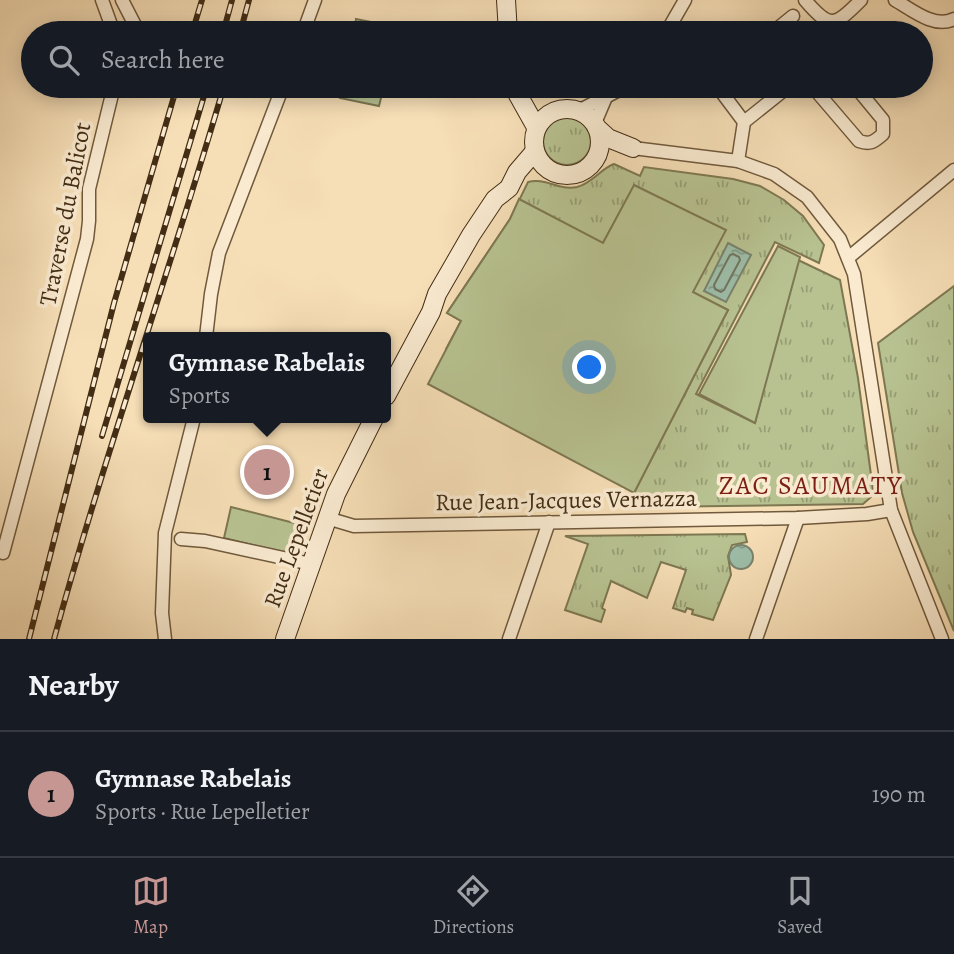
<!DOCTYPE html>
<html lang="en">
<head>
<meta charset="utf-8">
<style>
	:root { --surface:#171b24; --page:#242831; --text:#f1f3f6; --muted:#9ea1a6; --line:#363941; --accent:#c59692 }
	body { margin:0; font-family:Alegreya,serif; background:var(--page); color:var(--text) }
	.you { position:absolute; left:590px; top:368px; width:24px; height:24px; margin:-18px; border:5px solid #fff; border-radius:50%; background:#1a73e8; box-shadow:0 0 0 10px #1a73e833 }
	.badge { display:grid; place-items:center; width:46px; height:46px; border-radius:50%; background:var(--accent); color:#111; font-size:23px; font-weight:700 }
	.pin { position:absolute; translate:-50% -50%; border:4px solid #fff; box-shadow:0 2px 7px #0006 }
	.popup { position:absolute; left:143px; top:332px; width:248px; height:91px; box-sizing:border-box; display:grid; place-content:center; border-radius:7px; background:var(--surface); filter:drop-shadow(0 2px 5px #0005); font-size:23px; white-space:nowrap; color:var(--muted) }
	.popup b { font-size:26px; color:var(--text) }
	.popup::after { content:''; position:absolute; left:50%; top:100%; margin-left:-14px; border:14px solid transparent; border-top-color:var(--surface) }
	.list { margin:0; padding:0; list-style:none }
	h2 { display:flex; justify-content:space-between; align-items:center; height:91px; margin:0; padding:0 28px; font-size:30px }
	h2 small { font-size:23px; font-weight:400; color:var(--muted) }
	.list li { display:grid; grid-template-columns:46px 1fr auto; gap:21px; align-items:center; box-sizing:border-box; height:126px; padding:0 28px; border-top:2px solid var(--line) }
	.list b { display:block; font-size:26px; white-space:nowrap }
	.list p { margin:0; font-size:23px; white-space:nowrap; color:var(--muted) }
	.list em { font-size:23px; font-style:normal; color:var(--muted) }
	.icon { flex:none; width:38px; height:38px; fill:none; stroke:currentColor; stroke-width:2; stroke-linecap:round; stroke-linejoin:round }
	.map { position:relative; flex:none; width:954px; height:639px; overflow:hidden }
	.search { position:absolute; background:var(--surface); box-shadow:0 4px 18px #0003; left:21px; right:21px; top:21px; height:77px; display:flex; align-items:center; gap:18px; box-sizing:border-box; padding:0 24px; border-radius:38px; color:var(--muted); font-size:26px }
	.sheet { height:217px; background:var(--surface) }
	nav { display:flex; justify-content:space-around; align-items:center; box-sizing:border-box; height:98px; border-top:2px solid var(--line); background:var(--surface); font-size:19px; color:var(--muted) }
	nav a { display:grid; justify-items:center; gap:4px }
	nav .on { color:var(--accent) }
	.map>svg:first-child { display:block }
	.grass { fill:url(#grass-tufts); stroke:#7e7852; stroke-width:2 }
	.pitch { fill:#b8c291; stroke:#7e7852; stroke-width:2 }
	.water { fill:url(#water-ripples); stroke:#79836d; stroke-width:2 }
	.lines { fill:none; stroke-linecap:round; stroke-linejoin:round }
	.shore { stroke:#70755e; stroke-width:2 }
	.street-casing { stroke:#70593c; stroke-width:15 }
	.secondary-casing { stroke:#432d14; stroke-width:20 }
	.street { stroke:#f9ead0; stroke-width:12 }
	.secondary { stroke:#f9ead0; stroke-width:18 }
	.rail-casing { stroke:#432d14; stroke-width:6 }
	.rail { stroke:#f9ead0; stroke-width:3.5; stroke-dasharray:10; stroke-linecap:butt }
	.labels { text-anchor:middle; stroke-width:7; stroke-linejoin:round; paint-order:stroke }
	.street-label { font-size:24px; fill:#432d14; stroke:#f9ead0 }
	.neighbourhood-label { font-size:26px; letter-spacing:2px; fill:#7a1f14; stroke:#f9ead0 }
</style>
</head>
<body>
<div class="map">
<svg width="954" height="639" viewBox="0 0 954 639">
	<defs>
		<pattern id="grass-tufts" width="24" height="20" patternUnits="userSpaceOnUse" patternTransform="scale(1.75)"><rect width="24" height="20" fill="#b8c291"/><path d="M3 7l-1-3M5 7V3M7 7l1-3M15 17l-1-3M17 17v-4M19 17l1-3" fill="none" stroke="#979e75"/></pattern>
		<pattern id="water-ripples" width="26" height="14" patternUnits="userSpaceOnUse" patternTransform="scale(1.75)"><rect width="26" height="14" fill="#9dbda9"/><path d="M2 4q2-2 4 0t4 0M15 11q2-2 4 0t4 0" fill="none" stroke="#829a88"/></pattern>
	</defs>
	<rect width="100%" height="100%" fill="#f6deb6"/>
	<filter id="stains"><feTurbulence type="fractalNoise" baseFrequency=".00286" numOctaves="4"/><feColorMatrix values="0 0 0 0 .2 0 0 0 0 .09 0 0 0 0 .02 0 0 0 .5 -.17"/></filter>
	<radialGradient id="worn" r=".72"><stop offset=".6" stop-color="#630" stop-opacity="0"/><stop offset="1" stop-color="#630" stop-opacity=".3"/></radialGradient>
	<g class="grass">
		<circle cx="567" cy="141" r="24"/>
		<path d="M614 164 640 176 644 167 733 179 760 186 784 200 803 216 824 245 819 263 775 242 696 394 755 423 796 259 840 280 858 378 873 490 871 497 863 504 648 507 634 493 728 310 693 293 634 186 603 243 538 397 446 349 461 321 447 313 510 219 528 182C545 177 559 191 577 187 593 183 600 169 614 164Z"/>
		<polygon points="954,286 954,631 913,532 902,493 878,343"/>
		<polygon points="745,534 747,542 732,545 728,556 731,575 713,620 692,614 693,610 687,608 685,612 673,608 686,570 661,562 647,598 611,581 602,608 605,610 601,622 565,610 588,544 565,536"/>
	</g>
	<g class="pitch">
		<polygon points="356,19 396,27 394,33 354,33"/>
		<polygon points="343,86 384,86 379,106 340,98"/>
		<polygon points="634,185 726,230 693,292 728,310 634,493 428,384 461,321 447,313 510,219 519,199 603,243"/>
		<polygon points="778,246 800,257 755,423 699,394"/>
		<polygon points="231,507 302,525 295,555 224,538"/>
	</g>
	<g class="water">
		<polygon points="728,243 751,255 726,302 704,291"/>
		<circle cx="741" cy="557" r="12"/>
	</g>
	<g class="lines">
		<polygon class="shore" points="733,254 739,257 740,260 724,290 721,292 715,289 714,285 730,255"/>
		<g class="street-casing">
			<g id="street">
				<polyline points="102,0 114,33"/>
				<polyline points="122,0 139,33"/>
				<path d="M805 0C830 29 834 27 861 0"/>
				<path d="M895 0C912 10 935 29 954 19"/>
				<polyline points="303,33 315,0"/>
				<polyline points="666,33 685,0"/>
				<polyline points="772,33 793,16"/>
				<polyline points="717,86 744,122"/>
				<path d="M812 86 859 141C870 145 874 142 883 134V120L855 86"/>
				<polyline points="580,110 627,86"/>
				<polyline points="595,123 606,97"/>
				<polyline points="633,148 738,161 774,174 807,197 840,239 854,274 891,510 942,639"/>
				<polyline points="738,161 744,122 789,86"/>
				<polyline points="848,258 954,170"/>
				<polyline points="206,337 211,294 219,253 283,86"/>
				<polyline points="327,518 354,526 798,518 867,514 891,510"/>
				<polyline points="181,539 205,541 311,564"/>
				<polyline points="3,553 87,239 89,221 89,189 114,86"/>
				<polyline points="165,639 162,613 165,533 194,418"/>
				<polyline points="509,639 549,522"/>
				<polyline points="756,639 798,518"/>
			</g>
		</g>
		<g class="secondary-casing">
			<g id="secondary">
				<polyline points="506,0 508,33"/>
				<polyline points="513,86 536,127"/>
				<circle cx="567" cy="142" r="33"/>
				<polyline points="597,128 608,138 633,148"/>
				<polyline points="386,396 431,312 437,294 471,235 495,199 509,188 517,172 535,151"/>
				<polyline points="285,639 336,494 374,418"/>
			</g>
		</g>
		<use href="#street" class="street"/>
		<use href="#secondary" class="secondary"/>
		<g class="rail-casing">
			<g id="rail">
				<polyline points="192,33 202,0"/>
				<polyline points="223,33 232,0"/>
				<polyline points="240,33 249,0"/>
				<polyline points="102,436 207,86"/>
				<polyline points="29,639 114,303 177,86"/>
				<path d="M54 639C105 453 170 271 224 86"/>
			</g>
		</g>
		<use href="#rail" class="rail"/>
	</g>
	<g class="labels">
		<g class="street-label">
			<text transform="translate(65 214) rotate(-79)" y="8">Traverse du Balicot</text>
			<text transform="translate(566 500) rotate(-1)" y="8">Rue Jean-Jacques Vernazza</text>
			<text transform="translate(296 538) rotate(-70)" y="8">Rue Lepelletier</text>
		</g>
		<g class="neighbourhood-label">
			<text x="811" y="494">ZAC SAUMATY</text>
		</g>
	</g>
	<rect width="100%" height="100%" filter="url(#stains)"/>
	<rect width="100%" height="100%" fill="url(#worn)"/>
</svg>
<div class="you"></div>
<div class="pin badge" style="left:267px;top:472px">1</div>
<div class="popup"><b>Gymnase Rabelais</b>Sports</div>
<div class="search"><svg class="icon" aria-label="search" viewBox="0 0 24 24"><circle cx="10" cy="10" r="6"/><path d="M15 15l6 6"/></svg>Search here</div>
</div>
<section class="sheet">
<h2>Nearby<small></small></h2>
<ul class="list">
<li><span class="badge">1</span><div><b>Gymnase Rabelais</b><p>Sports · Rue Lepelletier</p></div><em>190 m</em></li>
</ul>
</section>
<nav>
<a class="on"><svg class="icon" aria-label="map" viewBox="0 0 24 24"><path d="M3 6l6-2 6 2 6-2v14l-6 2-6-2-6 2zM9 4v14M15 6v14"/></svg>Map</a>
<a><svg class="icon" aria-label="directions" viewBox="0 0 24 24"><path d="M12 3l9 9-9 9-9-9zM9 14v-3h6M13 9l2 2-2 2"/></svg>Directions</a>
<a><svg class="icon" aria-label="saved" viewBox="0 0 24 24"><path d="M7 4h10v16l-5-4-5 4z"/></svg>Saved</a>
</nav>
</body>
</html>
